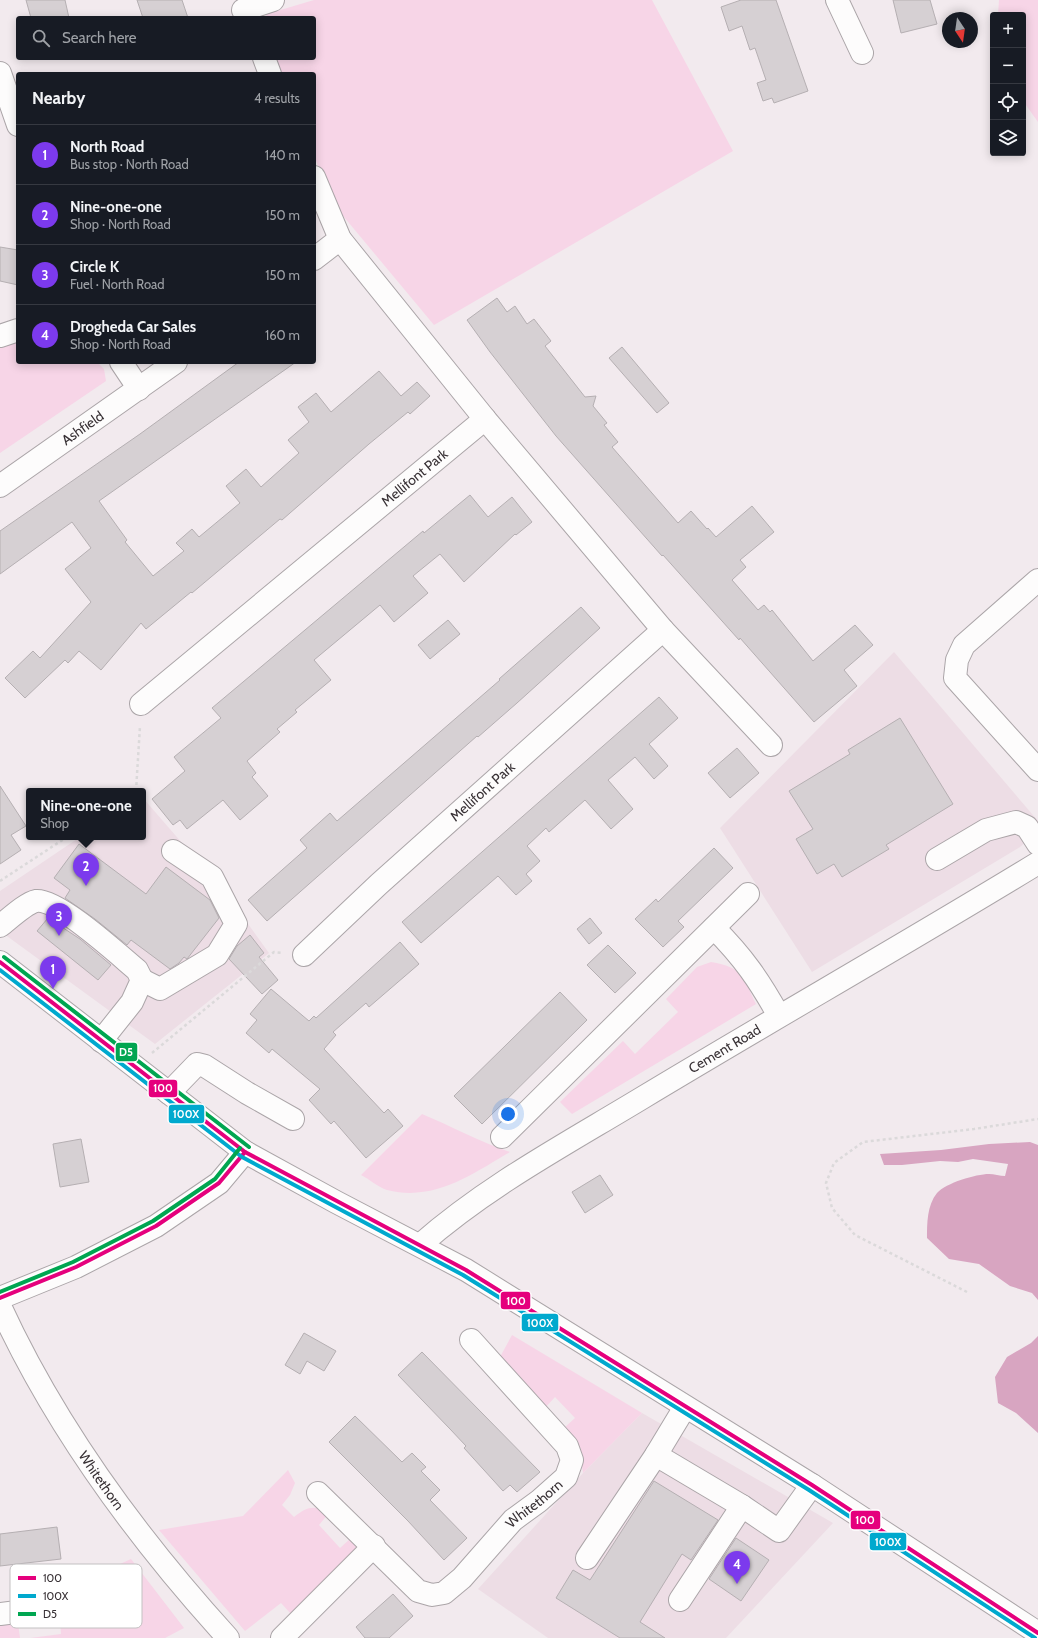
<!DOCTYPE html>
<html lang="en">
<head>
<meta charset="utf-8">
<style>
	:root { --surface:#171b24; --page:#242831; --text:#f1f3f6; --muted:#9ea1a6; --line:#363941; --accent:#7c3aed }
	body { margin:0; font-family:Cabin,sans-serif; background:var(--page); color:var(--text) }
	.controls { position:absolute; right:12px; top:12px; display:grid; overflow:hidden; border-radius:4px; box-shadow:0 2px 10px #0003 }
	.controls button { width:36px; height:36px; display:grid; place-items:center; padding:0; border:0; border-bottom:1px solid var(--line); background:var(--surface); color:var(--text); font:20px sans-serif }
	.compass { position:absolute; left:942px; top:12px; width:36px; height:36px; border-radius:50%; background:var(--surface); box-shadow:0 2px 10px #0003; rotate:167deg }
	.you { position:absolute; left:508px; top:1114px; width:14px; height:14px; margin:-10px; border:3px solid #fff; border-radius:50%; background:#1a73e8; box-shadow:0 0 0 6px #1a73e833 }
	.badge { display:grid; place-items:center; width:26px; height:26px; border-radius:50%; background:var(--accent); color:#fff; font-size:13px; font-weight:700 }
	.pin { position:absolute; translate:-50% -33px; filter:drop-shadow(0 1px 2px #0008) }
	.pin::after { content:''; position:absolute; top:21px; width:14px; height:12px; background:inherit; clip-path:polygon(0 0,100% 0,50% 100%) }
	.popup { position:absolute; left:26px; top:788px; width:120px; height:52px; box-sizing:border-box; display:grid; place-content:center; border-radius:4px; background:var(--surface); filter:drop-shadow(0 1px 3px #0005); font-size:13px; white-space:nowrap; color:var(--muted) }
	.popup b { font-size:15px; color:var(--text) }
	.popup::after { content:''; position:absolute; left:50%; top:100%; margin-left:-8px; border:8px solid transparent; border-top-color:var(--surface) }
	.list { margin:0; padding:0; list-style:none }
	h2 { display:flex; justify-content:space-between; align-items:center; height:52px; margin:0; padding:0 16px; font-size:17px }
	h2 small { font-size:13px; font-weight:400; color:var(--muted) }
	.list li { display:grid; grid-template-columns:26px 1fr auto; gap:12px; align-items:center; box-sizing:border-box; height:60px; padding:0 16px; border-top:1px solid var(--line) }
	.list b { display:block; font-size:15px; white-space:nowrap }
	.list p { margin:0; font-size:13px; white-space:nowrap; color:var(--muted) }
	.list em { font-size:13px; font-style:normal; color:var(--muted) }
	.icon { flex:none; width:22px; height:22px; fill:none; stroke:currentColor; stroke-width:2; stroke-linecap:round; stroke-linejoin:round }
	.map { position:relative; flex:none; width:1038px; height:1638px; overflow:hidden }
	.search { position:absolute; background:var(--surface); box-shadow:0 2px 10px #0003; left:16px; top:16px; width:300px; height:44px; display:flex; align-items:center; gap:10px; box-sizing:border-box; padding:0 14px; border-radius:4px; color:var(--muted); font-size:15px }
	.panel { position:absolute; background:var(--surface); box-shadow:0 2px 10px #0003; left:16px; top:72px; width:300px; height:292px; border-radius:4px }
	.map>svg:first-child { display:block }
	.built { fill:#eddde5 }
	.green { fill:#f7d5e7 }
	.water { fill:#d8a5c1 }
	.building { fill:#d6d0d3; stroke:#b5afb2 }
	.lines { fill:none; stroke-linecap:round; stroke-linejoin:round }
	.minor-casing { stroke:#aba5a8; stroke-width:24 }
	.major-casing { stroke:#aba5a8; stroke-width:24 }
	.path { stroke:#dbd9da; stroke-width:2.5; stroke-dasharray:3 3; stroke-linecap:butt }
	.minor { stroke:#fdfcfc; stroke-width:22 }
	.major { stroke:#fdfcfc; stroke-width:22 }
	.bus-1-casing { stroke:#fff; stroke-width:7 }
	.bus-2-casing { stroke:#fff; stroke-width:7 }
	.bus-3-casing { stroke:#fff; stroke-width:7 }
	.bus-1 { stroke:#e5007d; stroke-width:4 }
	.bus-2 { stroke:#00a9ce; stroke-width:4 }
	.bus-3 { stroke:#00a651; stroke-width:4 }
	.labels { text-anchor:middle; stroke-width:3; stroke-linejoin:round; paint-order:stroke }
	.street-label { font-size:14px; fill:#383135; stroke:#fff }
	.key { fill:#fff; stroke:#c3c1c2; stroke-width:1 }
	.key-label { font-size:11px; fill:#383135 }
	.line-badge { stroke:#fff; stroke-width:1.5 }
	.badge-label { font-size:11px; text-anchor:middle; font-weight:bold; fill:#fff }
</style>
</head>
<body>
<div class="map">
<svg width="1038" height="1638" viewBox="0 0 1038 1638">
	<rect width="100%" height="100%" fill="#f2eaee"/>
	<g class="built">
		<polygon points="894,652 1038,821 1038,831 1020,847 812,972 720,828"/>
		<polygon points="143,798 228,896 269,953 155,1044 0,931 0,891 80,837 143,837"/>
		<polygon points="642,1413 833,1523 726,1638 548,1638 478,1589 583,1473"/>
	</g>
	<g class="green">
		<polygon points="314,0 652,0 733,151 434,325 334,205 314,156 314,74 279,74 273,58 314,58 314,18 265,18 267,14"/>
		<polygon points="999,0 1038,0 1038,122 1023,101 1023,15 998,15"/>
		<polygon points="18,339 18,362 97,362 104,369 106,381 0,453 0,345"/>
		<path d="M711 962C743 967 743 977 756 1004L572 1114 560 1102 623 1041 635 1054 678 1012 666 999 697 967Z"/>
		<path d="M422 1114C451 1126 480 1142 510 1152 472 1174 435 1202 387 1190 378 1187 369 1179 361 1175Z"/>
		<polygon points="512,1335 642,1413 583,1473 580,1451 564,1428 575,1418 555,1397 544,1409 500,1357"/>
		<path d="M288 1470 295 1483 290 1495 282 1505 294 1517C308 1506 314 1505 329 1513L319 1525 340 1548 351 1538 356 1547V1555L291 1614 281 1603 245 1631 159 1530 243 1516Z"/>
		<polygon points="131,1559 184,1628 165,1638 30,1638 61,1634 60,1618 128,1611 120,1564"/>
		<polygon points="18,1623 20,1638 0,1638 0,1625"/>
	</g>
	<g class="water">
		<path d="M1030 1142 1038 1145V1300L1032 1293 1010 1286 979 1264 949 1259 927 1238C927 1224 927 1205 937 1193 946 1183 976 1174 989 1174 994 1174 1000 1176 1005 1176L1008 1164 973 1159 958 1162 940 1161 902 1165H884L880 1154 941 1150 989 1144Z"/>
		<polygon points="1038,1336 1038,1433 1016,1413 998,1403 995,1377 1007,1357 1031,1343"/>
	</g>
	<g class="building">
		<polygon points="26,0 65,0 69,18 31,18"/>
		<polygon points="137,0 182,0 188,18 143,18"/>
		<polygon points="741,0 776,0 808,91 774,103 772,98 763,101 757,83 766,80 755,48 750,50 742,26 729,31 721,7"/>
		<polygon points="893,0 930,0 937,24 901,33"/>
		<polygon points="0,247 18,250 18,285 0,281"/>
		<polygon points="497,298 507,312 515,306 527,324 534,319 551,341 545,346 585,397 596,396 593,406 607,423 604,425 618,442 612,447 678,523 691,511 707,529 708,528 716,537 752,506 774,532 740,560 746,567 732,580 758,610 764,605 770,612 772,610 813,661 855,625 873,645 844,670 857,686 814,722 740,638 739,640 663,555 662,556 556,436 490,352 467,320"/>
		<polygon points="622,347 669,403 657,413 609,358"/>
		<polygon points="239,362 296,362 99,501 127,540 125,542 153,576 184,551 176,543 192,529 199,537 240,503 226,486 246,469 261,487 299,453 288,440 309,422 298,407 316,393 331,412 379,371 401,396 417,382 430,396 410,414 408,412 369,444 282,520 280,519 192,593 191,592 146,629 141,623 101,670 79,651 68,663 65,660 25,698 5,678 33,651 40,658 91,602 65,569 91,548 72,522 0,574 0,531 140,434"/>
		<polygon points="470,495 488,517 512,497 532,522 516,535 515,534 464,582 440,554 413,576 428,593 394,622 380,605 314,660 331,680 295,710 297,712 277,729 280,732 247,761 256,773 252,777 268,796 240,820 223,800 187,829 180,820 173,825 152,799 185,771 174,757 221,718 212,708 423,531 424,533"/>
		<polygon points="581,607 600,628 517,703 478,737 477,736 267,921 248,900 307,848 300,840 330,813 337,821 500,680 499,679"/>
		<polygon points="448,620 460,634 430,659 418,645"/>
		<polygon points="659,697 678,718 649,744 668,766 654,779 635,757 608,780 633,809 611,829 585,800 549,832 546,828 527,846 540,861 526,874 532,881 516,895 498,876 421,943 402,922"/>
		<polygon points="900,718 953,804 886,845 889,849 842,877 834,864 817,874 796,839 813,829 789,791 850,754 848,750"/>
		<polygon points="737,748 759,773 730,798 708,773"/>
		<polygon points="0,786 26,826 11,835 21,850 0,864"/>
		<polygon points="79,844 146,894 166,867 210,900 219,918 187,959 184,957 179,963 170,969 131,940 127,945 95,919 65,898 70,890 54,878"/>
		<polygon points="714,848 733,868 678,921 684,927 663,947 635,919 656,899 658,902"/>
		<polygon points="48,918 80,939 111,965 98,980 37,931"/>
		<polygon points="590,918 602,933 589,944 577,929"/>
		<polygon points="250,935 264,953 259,957 278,980 262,994 229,959 237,946"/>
		<polygon points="400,942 419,964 369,1007 366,1003 333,1032 336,1035 324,1049 384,1113 388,1109 403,1126 366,1158 334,1121 331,1124 309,1100 320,1089 272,1049 269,1053 246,1033 257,1020 250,1014 271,989 309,1021 314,1016 316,1018"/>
		<polygon points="608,945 636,973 615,993 587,965"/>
		<polygon points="560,992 587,1020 482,1124 454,1096"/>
		<polygon points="81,1139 89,1182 60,1187 53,1144"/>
		<polygon points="600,1175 613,1195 585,1213 572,1192"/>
		<polygon points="304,1333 336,1351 324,1371 307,1361 300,1374 285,1365"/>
		<polygon points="422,1352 540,1472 517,1492 510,1485 503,1491 464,1448 466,1446 450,1429 398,1375"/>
		<polygon points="355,1416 402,1462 412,1453 426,1467 421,1471 440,1490 430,1500 467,1538 444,1560 408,1521 329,1442"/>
		<polygon points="654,1481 718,1520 691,1560 682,1554 640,1622 665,1638 620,1638 556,1598 573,1570 590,1580"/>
		<polygon points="57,1527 61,1559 0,1566 0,1534"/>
		<polygon points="736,1538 769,1560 741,1601 709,1579"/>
		<polygon points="393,1594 413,1616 389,1638 365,1638 356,1627"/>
	</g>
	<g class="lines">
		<g class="minor-casing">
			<g id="minor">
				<polyline points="837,0 862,53"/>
				<polyline points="243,10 273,0"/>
				<polyline points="264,58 270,74"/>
				<polyline points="0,73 18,125"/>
				<polyline points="314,177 340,239 485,419 663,630 771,745"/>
				<polyline points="314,259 340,239"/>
				<polyline points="0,336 18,330"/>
				<polyline points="121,362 139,389"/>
				<path id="s1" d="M0 486 176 362"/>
				<polyline points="1038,580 964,645 957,660 955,678 1038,770"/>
				<path id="s2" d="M141 704 485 419"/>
				<polyline points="937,859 986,830 1016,822 1027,827 1038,844"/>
				<path d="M0 926C8 920 26 903 36 901 57 898 119 955 137 970L142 980 132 1002 101 1041"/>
				<path d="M714 928C743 957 759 980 779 1016"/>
				<path id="s3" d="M304 955 379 884 663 630"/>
				<polyline points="142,980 160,989 217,955 236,924 212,877 173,851"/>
				<polyline points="169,1093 197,1064 205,1066 247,1093 293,1119"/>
				<polyline points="502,1137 748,894"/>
				<path id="s4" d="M420 1245C487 1186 566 1144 642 1098 773 1019 907 943 1038 863"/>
				<path id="s5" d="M0 1306C56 1428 138 1539 228 1638"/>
				<polyline points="656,1455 742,1506 779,1531 812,1485"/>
				<path id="s6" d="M318 1493 418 1591 432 1595 444 1593 462 1578 513 1520 539 1501 566 1477 572 1460 567 1446 471 1340"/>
				<polyline points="587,1558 656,1455 685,1407"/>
				<polyline points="680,1600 742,1506"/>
				<polyline points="0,1614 72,1605 90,1598 98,1587"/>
				<polyline points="282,1638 374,1546"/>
			</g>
		</g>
		<g class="major-casing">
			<g id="major">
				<polyline points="0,962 245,1152 336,1202 466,1270 812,1485 1038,1633"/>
				<polyline points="0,1298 76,1267 156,1226 219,1183 245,1152"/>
			</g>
		</g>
		<g class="path">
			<polyline points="136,791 140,726"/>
			<polyline points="0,881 67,837"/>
			<polyline points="152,1053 274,952 283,953"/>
			<polyline points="967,1292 855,1235 832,1208 826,1183 834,1163 863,1142 974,1129 1038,1119"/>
		</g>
		<use href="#minor" class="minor"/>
		<use href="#major" class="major"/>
		<g class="bus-1-casing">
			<g id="bus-1">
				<polyline points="0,962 245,1152 466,1270 812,1485 1038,1633"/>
				<polyline points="0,1298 76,1267 156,1226 219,1183 245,1152"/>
			</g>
		</g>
		<g class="bus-2-casing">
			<polyline id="bus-2" points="0,970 242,1157 463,1275 809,1490 1035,1638"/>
		</g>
		<g class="bus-3-casing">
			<g id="bus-3">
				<polyline points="4,957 249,1147"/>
				<polyline points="0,1292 73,1262 153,1221 215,1179 240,1148"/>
			</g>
		</g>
		<use href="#bus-1" class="bus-1"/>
		<use href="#bus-2" class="bus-2"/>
		<use href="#bus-3" class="bus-3"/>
	</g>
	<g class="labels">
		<g class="street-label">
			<text dy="5" stroke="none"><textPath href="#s1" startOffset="101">Ashfield</textPath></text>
			<text dy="5" stroke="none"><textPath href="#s2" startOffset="355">Mellifont Park</textPath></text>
			<text dy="5" stroke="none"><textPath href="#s3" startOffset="242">Mellifont Park</textPath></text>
			<text dy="5" stroke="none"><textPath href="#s4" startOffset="363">Cement Road</textPath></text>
			<text dy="5" stroke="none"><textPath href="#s5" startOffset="202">Whitethorn</textPath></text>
			<text dy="5" stroke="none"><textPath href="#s6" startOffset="294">Whitethorn</textPath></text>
		</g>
	</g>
	<rect x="10" y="1564" width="132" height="64" rx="6" class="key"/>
	<rect x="18" y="1576" width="18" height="4" fill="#e5007d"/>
	<rect x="18" y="1594" width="18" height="4" fill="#00a9ce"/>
	<rect x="18" y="1612" width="18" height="4" fill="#00a651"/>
	<g class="key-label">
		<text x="43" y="1582">100</text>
		<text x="43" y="1600">100X</text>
		<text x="43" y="1618">D5</text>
	</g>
	<g class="line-badge">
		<rect x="115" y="1042" width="23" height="20" rx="4" fill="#00a651"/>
		<rect x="148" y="1079" width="30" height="19" rx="4" fill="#e5007d"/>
		<rect x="168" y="1104" width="37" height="20" rx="4" fill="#00a9ce"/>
		<rect x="500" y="1291" width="31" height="19" rx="4" fill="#e5007d"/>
		<rect x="521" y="1313" width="38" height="19" rx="4" fill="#00a9ce"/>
		<rect x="850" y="1510" width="31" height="20" rx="4" fill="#e5007d"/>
		<rect x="869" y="1532" width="38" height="19" rx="4" fill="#00a9ce"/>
	</g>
	<g class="badge-label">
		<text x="126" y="1056">D5</text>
		<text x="163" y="1092">100</text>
		<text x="186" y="1118">100X</text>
		<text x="516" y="1305">100</text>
		<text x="540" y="1327">100X</text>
		<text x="865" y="1524">100</text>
		<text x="888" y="1546">100X</text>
	</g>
</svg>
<div class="controls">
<button>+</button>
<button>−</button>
<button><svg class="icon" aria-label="locate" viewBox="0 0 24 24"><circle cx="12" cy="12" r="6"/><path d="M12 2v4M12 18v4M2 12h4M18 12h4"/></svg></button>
<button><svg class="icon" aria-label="layers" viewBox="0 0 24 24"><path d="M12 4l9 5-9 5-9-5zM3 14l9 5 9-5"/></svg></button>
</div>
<svg class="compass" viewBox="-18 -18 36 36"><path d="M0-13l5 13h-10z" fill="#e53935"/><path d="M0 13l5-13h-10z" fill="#9ea1a6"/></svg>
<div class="you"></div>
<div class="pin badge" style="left:53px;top:989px">1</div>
<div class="pin badge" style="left:86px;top:886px">2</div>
<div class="popup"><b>Nine-one-one</b>Shop</div>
<div class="pin badge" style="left:59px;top:936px">3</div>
<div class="pin badge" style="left:737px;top:1584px">4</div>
<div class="search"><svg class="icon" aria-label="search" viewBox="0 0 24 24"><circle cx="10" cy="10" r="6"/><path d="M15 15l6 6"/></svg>Search here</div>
<section class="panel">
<h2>Nearby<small>4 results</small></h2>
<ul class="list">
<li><span class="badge">1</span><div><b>North Road</b><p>Bus stop · North Road</p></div><em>140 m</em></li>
<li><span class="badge">2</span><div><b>Nine-one-one</b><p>Shop · North Road</p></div><em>150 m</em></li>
<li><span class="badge">3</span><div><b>Circle K</b><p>Fuel · North Road</p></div><em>150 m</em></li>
<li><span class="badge">4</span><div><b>Drogheda Car Sales</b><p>Shop · North Road</p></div><em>160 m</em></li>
</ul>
</section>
</div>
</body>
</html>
